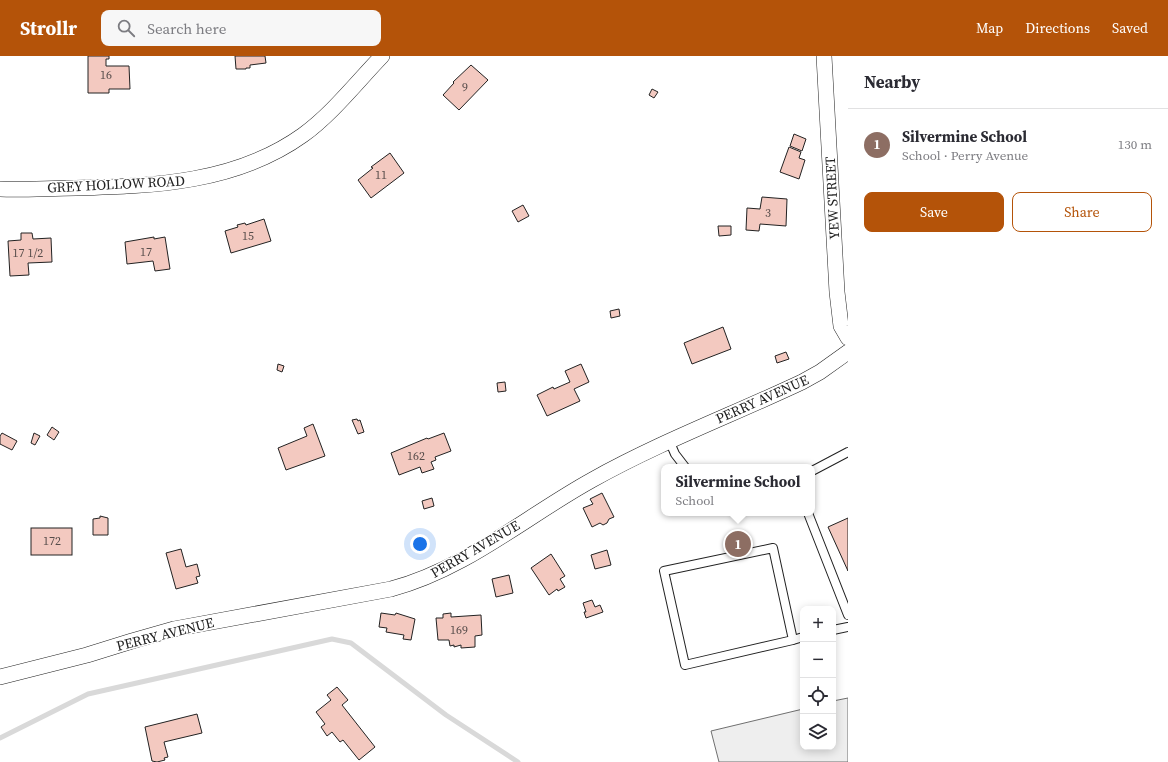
<!DOCTYPE html>
<html lang="en">
<head>
<meta charset="utf-8">
<style>
	:root { --surface:#fff; --page:#f7f7f7; --text:#2b2b33; --muted:#7c7c81; --line:#e1e1e2; --accent:#b45309 }
	body { margin:0; font-family:"Source Serif 4",serif; background:var(--page); color:var(--text) }
	.controls { position:absolute; right:12px; bottom:12px; display:grid; overflow:hidden; border-radius:8px; box-shadow:0 2px 10px #0003 }
	.controls button { width:36px; height:36px; display:grid; place-items:center; padding:0; border:0; border-bottom:1px solid var(--line); background:var(--surface); color:var(--text); font:20px sans-serif }
	.you { position:absolute; left:420px; top:488px; width:14px; height:14px; margin:-10px; border:3px solid #fff; border-radius:50%; background:#1a73e8; box-shadow:0 0 0 6px #1a73e833 }
	.badge { display:grid; place-items:center; width:26px; height:26px; border-radius:50%; background:var(--accent); color:#fff; font-size:13px; font-weight:700 }
	.pin { position:absolute; translate:-50% -50%; border:2px solid #fff; box-shadow:0 1px 4px #0006 }
	.popup { position:absolute; left:661px; top:408px; width:154px; height:52px; box-sizing:border-box; display:grid; place-content:center; border-radius:8px; background:var(--surface); filter:drop-shadow(0 1px 3px #0005); font-size:13px; white-space:nowrap; color:var(--muted) }
	.popup b { font-size:15px; color:var(--text) }
	.popup::after { content:''; position:absolute; left:50%; top:100%; margin-left:-8px; border:8px solid transparent; border-top-color:var(--surface) }
	.list { margin:0; padding:0; list-style:none }
	h2 { display:flex; justify-content:space-between; align-items:center; height:52px; margin:0; padding:0 16px; font-size:17px }
	h2 small { font-size:13px; font-weight:400; color:var(--muted) }
	.list li { display:grid; grid-template-columns:26px 1fr auto; gap:12px; align-items:center; box-sizing:border-box; height:72px; padding:0 16px; border-top:1px solid var(--line) }
	.list b { display:block; font-size:15px; white-space:nowrap }
	.list p { margin:0; font-size:13px; white-space:nowrap; color:var(--muted) }
	.list em { font-size:13px; font-style:normal; color:var(--muted) }
	.actions { display:flex; gap:8px; padding:12px 16px }
	.actions a { flex:1; padding:9px 0; border:1px solid var(--accent); border-radius:8px; text-align:center; font-size:14px; color:var(--accent) }
	.actions .main { background:var(--accent); color:#fff }
	.icon { flex:none; width:22px; height:22px; fill:none; stroke:currentColor; stroke-width:2; stroke-linecap:round; stroke-linejoin:round }
	.map { position:relative; flex:none; width:848px; height:706px; overflow:hidden }
	header { display:flex; align-items:center; gap:24px; box-sizing:border-box; height:56px; padding:0 20px; background:var(--accent); color:#fff }
	header strong { font-size:19px }
	nav { display:flex; gap:22px; margin-inline-start:auto; font-size:14px }
	.search { width:280px; height:36px; background:var(--page); display:flex; align-items:center; gap:10px; box-sizing:border-box; padding:0 14px; border-radius:8px; color:var(--muted); font-size:15px }
	main { display:flex }
	aside { flex:1; background:var(--surface) }
	.map>svg:first-child { display:block }
	.green { fill:#eee; stroke:#6f6f6f }
	.lines { fill:none; stroke-linecap:round; stroke-linejoin:round }
	.stream { stroke:#d9d9d9; stroke-width:5 }
	.building { fill:#f3c9c0; stroke:#222 }
	.service-casing { stroke:#222; stroke-width:10 }
	.minor-casing { stroke:#222; stroke-width:16 }
	.service { stroke:#fff; stroke-width:8 }
	.minor { stroke:#fff; stroke-width:15 }
	.labels { text-anchor:middle; stroke-width:3; stroke-linejoin:round; paint-order:stroke }
	.number-label { font-size:12px; fill:#564c4a }
	.street-label { font-size:14px; fill:#222; stroke:#fff }
</style>
</head>
<body>
<header>
<strong>Strollr</strong>
<div class="search"><svg class="icon" aria-label="search" viewBox="0 0 24 24"><circle cx="10" cy="10" r="6"/><path d="M15 15l6 6"/></svg>Search here</div>
<nav><a>Map</a><a>Directions</a><a>Saved</a></nav>
</header>
<main>
<div class="map">
<svg width="848" height="706" viewBox="0 0 848 706">
	<rect width="100%" height="100%" fill="#fff"/>
	<polygon class="green" points="848,642 848,706 719,706 711,675 803,653 803,691 833,691 833,645"/>
	<g class="lines">
		<polyline class="stream" points="0,682 88,638 332,583 351,587 446,659 518,706"/>
	</g>
	<g class="building">
		<polygon points="88,0 109,0 109,3 106,3 106,10 129,10 130,33 109,33 109,37 88,37"/>
		<polygon points="235,0 265,0 266,7 250,9 250,12 246,12 246,13 236,13"/>
		<polygon points="471,9 488,24 459,54 443,39 454,27 453,26"/>
		<polygon points="652,33 658,36 654,42 649,39"/>
		<polygon points="794,78 806,83 802,95 790,90"/>
		<polygon points="789,91 801,96 799,102 805,104 799,123 780,116"/>
		<polygon points="390,97 404,117 371,142 358,124 373,112 371,111"/>
		<polygon points="762,141 787,143 786,170 760,168 759,175 746,174 747,152 760,153"/>
		<polygon points="523,149 529,160 518,166 512,155"/>
		<polygon points="264,163 271,185 231,197 225,175 238,171 237,169 245,167 246,169"/>
		<polygon points="718,170 731,170 731,179 719,180"/>
		<polygon points="21,177 32,177 33,183 51,182 52,206 28,207 29,219 10,220 8,185 21,184"/>
		<polygon points="154,181 154,183 165,181 170,213 155,215 153,205 127,208 125,186"/>
		<polygon points="619,253 620,260 611,262 610,255"/>
		<polygon points="723,271 731,293 692,308 684,287"/>
		<polygon points="786,296 789,303 777,307 775,300"/>
		<polygon points="278,308 284,310 282,316 277,314"/>
		<polygon points="581,308 589,326 574,333 580,345 547,360 537,339 553,331 554,333 570,326 565,315"/>
		<polygon points="505,326 506,335 498,336 497,327"/>
		<polygon points="357,363 358,365 360,364 364,376 358,378 352,364"/>
		<polygon points="313,368 325,400 286,414 278,392 307,380 304,372"/>
		<polygon points="52,371 59,376 54,384 47,379"/>
		<polygon points="2,377 17,385 12,394 0,388 0,380"/>
		<polygon points="34,377 40,380 35,389 31,387"/>
		<polygon points="444,377 451,395 435,401 436,404 431,406 434,413 422,417 420,411 399,419 391,397 427,382 428,383"/>
		<polygon points="602,437 614,461 609,463 607,467 603,469 600,467 592,471 583,452 593,448 590,443"/>
		<polygon points="432,442 434,450 424,453 422,445"/>
		<polygon points="100,460 108,462 108,479 93,479 93,463 100,462"/>
		<polygon points="848,462 848,515 828,471"/>
		<rect x="31" y="472" width="41" height="27"/>
		<polygon points="181,493 186,511 197,508 200,520 196,521 198,527 176,533 166,497"/>
		<polygon points="607,494 611,509 595,513 591,499"/>
		<polygon points="551,498 565,520 560,523 565,531 558,535 557,533 549,539 531,512"/>
		<polygon points="509,519 513,537 496,541 492,523"/>
		<polygon points="592,544 595,551 600,549 603,556 586,562 584,556 586,556 583,547"/>
		<polygon points="381,557 395,559 396,557 415,563 411,584 403,583 404,579 386,576 387,572 379,571"/>
		<polygon points="451,557 451,561 481,559 482,579 475,580 475,591 461,592 461,589 454,591 454,589 450,590 449,584 438,584 436,562 443,562 443,558"/>
		<polygon points="337,631 348,644 342,649 375,691 359,704 343,684 340,686 332,676 327,680 321,671 325,668 316,656 331,644 327,639"/>
		<polygon points="197,658 202,677 164,686 168,701 164,702 165,704 157,706 152,705 145,671"/>
	</g>
	<g class="lines">
		<g class="service-casing">
			<g id="service">
				<polyline points="669,384 675,398 685,411"/>
				<polyline points="812,415 848,396"/>
				<polyline points="808,457 848,559"/>
				<polyline points="833,574 848,571"/>
				<polyline points="793,584 773,492 664,515 685,609 793,584 803,581"/>
			</g>
		</g>
		<g class="minor-casing">
			<g id="minor">
				<polyline points="824,0 837,236 841,270 848,282"/>
				<path d="M0 133C25 134 51 132 76 132 154 130 236 127 303 79 332 58 357 26 382 0"/>
				<path d="M0 621 87 599 132 585 174 573 391 533C466 513 525 461 592 424 660 386 732 359 802 326L820 316 848 296"/>
			</g>
		</g>
		<use href="#service" class="service"/>
		<use href="#minor" class="minor"/>
	</g>
	<g class="labels">
		<g class="number-label">
			<text x="106" y="23">16</text>
			<text x="465" y="35">9</text>
			<text x="381" y="123">11</text>
			<text x="768" y="161">3</text>
			<text x="248" y="184">15</text>
			<text x="146" y="200">17</text>
			<text x="28" y="201">17 1/2</text>
			<text x="416" y="404">162</text>
			<text x="52" y="489">172</text>
			<text x="459" y="578">169</text>
		</g>
		<g class="street-label">
			<text transform="translate(116 128) rotate(-3)" y="5">GREY HOLLOW ROAD</text>
			<text transform="translate(832 142) rotate(-93)" y="5">YEW STREET</text>
			<text transform="translate(762 343) rotate(-24)" y="5">PERRY AVENUE</text>
			<text transform="translate(475 493) rotate(-30)" y="5">PERRY AVENUE</text>
			<text transform="translate(165 578) rotate(-14)" y="5">PERRY AVENUE</text>
		</g>
	</g>
</svg>
<div class="controls">
<button>+</button>
<button>−</button>
<button><svg class="icon" aria-label="locate" viewBox="0 0 24 24"><circle cx="12" cy="12" r="6"/><path d="M12 2v4M12 18v4M2 12h4M18 12h4"/></svg></button>
<button><svg class="icon" aria-label="layers" viewBox="0 0 24 24"><path d="M12 4l9 5-9 5-9-5zM3 14l9 5 9-5"/></svg></button>
</div>
<div class="you"></div>
<div class="pin badge" style="left:738px;top:488px;background:#8d6e63">1</div>
<div class="popup"><b>Silvermine School</b>School</div>
</div>
<aside>
<h2>Nearby<small></small></h2>
<ul class="list">
<li><span class="badge" style="background:#8d6e63">1</span><div><b>Silvermine School</b><p>School · Perry Avenue</p></div><em>130 m</em></li>
</ul>
<div class="actions"><a class="main">Save</a><a>Share</a></div>
</aside>
</main>
</body>
</html>
